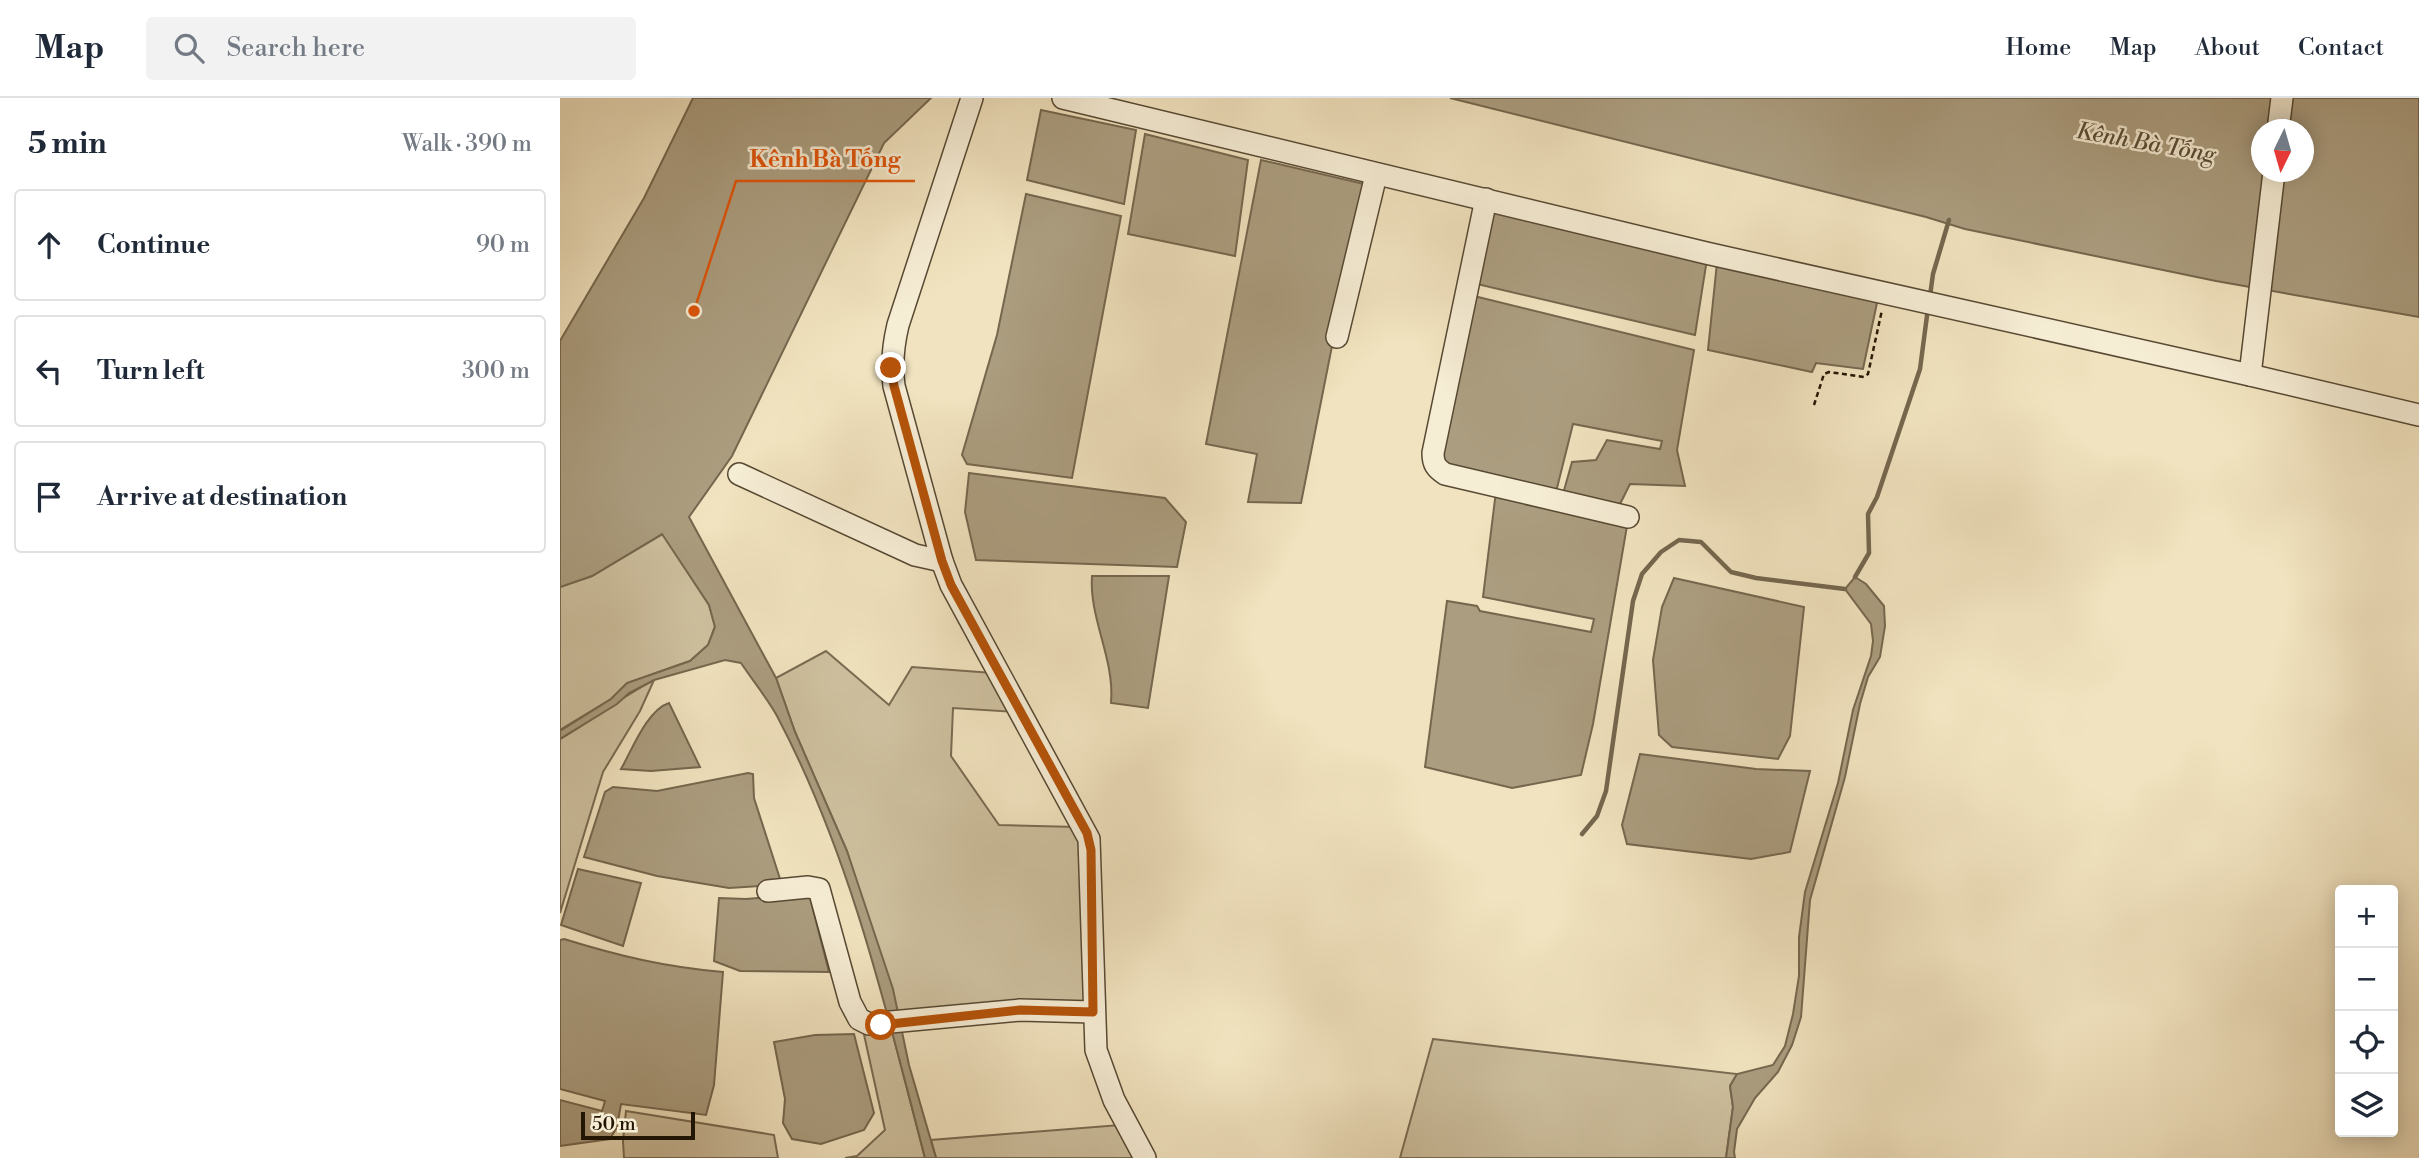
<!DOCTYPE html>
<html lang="en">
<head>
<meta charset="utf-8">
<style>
	:root { --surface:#fff; --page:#f2f2f3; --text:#1f2937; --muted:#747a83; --line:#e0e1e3 }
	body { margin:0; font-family:"Libre Bodoni",serif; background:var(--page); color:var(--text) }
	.controls { position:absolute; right:21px; bottom:21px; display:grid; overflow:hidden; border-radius:7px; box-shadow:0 4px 18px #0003 }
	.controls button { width:63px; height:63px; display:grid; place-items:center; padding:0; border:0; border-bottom:2px solid var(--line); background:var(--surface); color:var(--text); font:35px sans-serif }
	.compass { position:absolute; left:1691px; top:21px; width:63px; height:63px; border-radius:50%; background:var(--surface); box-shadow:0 4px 18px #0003; rotate:185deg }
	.scale { position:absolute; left:21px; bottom:18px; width:114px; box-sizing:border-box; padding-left:7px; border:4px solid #241604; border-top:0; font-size:19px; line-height:24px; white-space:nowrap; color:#241604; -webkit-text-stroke:5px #f6edd5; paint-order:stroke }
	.stop { position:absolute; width:21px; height:21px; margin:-16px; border:5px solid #b45309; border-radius:50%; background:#fff }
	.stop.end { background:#b45309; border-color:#fff; box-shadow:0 2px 7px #0008 }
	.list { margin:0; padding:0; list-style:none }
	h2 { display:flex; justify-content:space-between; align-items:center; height:91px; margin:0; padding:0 28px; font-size:30px }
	h2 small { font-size:23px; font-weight:400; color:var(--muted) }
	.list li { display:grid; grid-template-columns:46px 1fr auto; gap:21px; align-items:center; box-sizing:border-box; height:112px; margin:0 14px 14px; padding:0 14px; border:2px solid var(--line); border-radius:7px }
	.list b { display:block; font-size:26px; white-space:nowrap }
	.list em { font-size:23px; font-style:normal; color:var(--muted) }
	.icon { flex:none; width:38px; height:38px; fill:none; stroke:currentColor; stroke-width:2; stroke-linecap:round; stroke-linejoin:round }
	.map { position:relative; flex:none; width:1859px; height:1060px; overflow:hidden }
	header { display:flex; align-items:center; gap:42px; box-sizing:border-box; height:98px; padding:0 35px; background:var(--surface); border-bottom:2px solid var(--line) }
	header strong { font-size:33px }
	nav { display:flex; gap:38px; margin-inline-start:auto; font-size:24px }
	.search { width:490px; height:63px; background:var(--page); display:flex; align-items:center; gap:18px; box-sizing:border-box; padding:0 24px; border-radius:7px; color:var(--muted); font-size:26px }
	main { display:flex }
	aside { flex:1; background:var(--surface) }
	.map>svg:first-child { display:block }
	.green { fill:#cec09f; stroke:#796b52; stroke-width:2 }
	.water { fill:#ab9d7f; stroke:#75674e; stroke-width:2; fill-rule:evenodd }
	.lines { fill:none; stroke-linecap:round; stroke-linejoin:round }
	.stream { stroke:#75674e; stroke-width:4.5 }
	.minor-casing { stroke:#574933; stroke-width:24 }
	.path { stroke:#241604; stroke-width:2.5; stroke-dasharray:5 3.5; stroke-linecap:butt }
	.minor { stroke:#f6edd5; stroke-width:21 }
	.route { stroke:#b45309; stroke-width:9 }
	.labels { text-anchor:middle; stroke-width:5; stroke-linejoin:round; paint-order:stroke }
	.water-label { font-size:23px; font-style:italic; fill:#5a4c35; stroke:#f6edd5 }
	.leader { fill:none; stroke:#de560c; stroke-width:2.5 }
	.callout-dot { fill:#de560c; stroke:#f6edd5; stroke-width:2.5 }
	.callout-label { font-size:23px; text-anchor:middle; font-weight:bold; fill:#de560c; stroke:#f6edd5; stroke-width:5; stroke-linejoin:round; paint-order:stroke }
</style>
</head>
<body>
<header>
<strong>Map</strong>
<div class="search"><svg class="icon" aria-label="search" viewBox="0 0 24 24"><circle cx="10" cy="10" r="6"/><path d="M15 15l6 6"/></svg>Search here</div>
<nav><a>Home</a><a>Map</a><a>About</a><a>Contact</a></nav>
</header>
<main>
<aside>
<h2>5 min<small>Walk · 390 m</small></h2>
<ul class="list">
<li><svg class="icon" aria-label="ahead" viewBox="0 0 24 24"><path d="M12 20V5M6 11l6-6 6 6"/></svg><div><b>Continue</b></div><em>90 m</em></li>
<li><svg class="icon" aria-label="left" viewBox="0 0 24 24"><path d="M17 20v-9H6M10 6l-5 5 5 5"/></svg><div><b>Turn left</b></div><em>300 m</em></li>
<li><svg class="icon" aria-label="arrive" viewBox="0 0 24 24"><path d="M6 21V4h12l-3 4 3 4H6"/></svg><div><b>Arrive at destination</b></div></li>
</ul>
</aside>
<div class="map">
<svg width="1859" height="1060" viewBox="0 0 1859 1060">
	<rect width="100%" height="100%" fill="#f1e3bf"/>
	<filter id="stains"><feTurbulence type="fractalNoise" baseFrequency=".00286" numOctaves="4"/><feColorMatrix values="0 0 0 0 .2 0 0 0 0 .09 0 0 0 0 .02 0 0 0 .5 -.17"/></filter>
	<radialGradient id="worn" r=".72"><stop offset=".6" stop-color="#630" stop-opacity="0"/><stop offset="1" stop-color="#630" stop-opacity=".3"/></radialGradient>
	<g class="green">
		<polygon points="103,436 149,507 155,528 148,547 130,563 67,585 51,601 0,632 0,489 32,478"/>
		<polygon points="266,553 329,607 352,569 433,575 455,614 393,610 391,658 439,727 517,729 522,742 528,909 339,919 287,753 235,634 216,580"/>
		<path d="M94 582 80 613 43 674 0 815V641C32 622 61 599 94 582Z"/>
		<polygon points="303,932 332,933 365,1060 285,1060 297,1058 325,1032"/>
		<polygon points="873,941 1177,976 1170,988 1173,1009 1166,1060 840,1060"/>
		<polygon points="66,1013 214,1037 218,1060 64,1060 63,1043"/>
		<polygon points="560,1027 578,1060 376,1060 371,1042"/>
	</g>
	<g class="water">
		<path d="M133 0H371L324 45 172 358 129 419 216 580 235 634 287 753 333 891 349 967 376 1060H365C326 910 290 756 217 618 207 600 193 583 181 565L165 562 94 582 69 595 57 606 0 641V633L51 601 67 585 130 563 148 547 155 529 149 507 102 436 32 478 0 489V243L84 100Z"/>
		<path d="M890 0H1859V219L1656 183 1405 131 1366 119ZM1702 32H1744V74H1702Z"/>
		<polygon points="481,12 576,32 564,106 467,82"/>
		<polygon points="585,36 688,62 675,158 568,136"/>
		<polygon points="701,62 804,86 741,405 688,404 697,356 646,346"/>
		<polygon points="466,96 561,118 512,380 407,366 402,357 437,237"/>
		<polygon points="933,109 1147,161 1135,237 917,186"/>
		<polygon points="1157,165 1318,200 1303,271 1256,265 1252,274 1148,252"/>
		<polygon points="914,198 1134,252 1117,352 1125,388 1070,386 1059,408 1003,396 1012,364 1036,362 1047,342 1100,351 1102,343 1013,326 996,394 884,367 878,355"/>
		<polygon points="409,375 605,400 626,424 617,469 416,462 405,414"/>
		<polygon points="936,393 1067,428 1033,626 1021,677 952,690 865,669 887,503 917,508 920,513 1031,534 1034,521 923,499"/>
		<path d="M532 478H609L588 610 551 605C555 561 529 521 532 478Z"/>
		<polygon points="1295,479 1306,486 1324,508 1325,528 1320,559 1308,579 1300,606 1285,679 1250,802 1241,919 1232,947 1218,974 1195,1000 1177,1031 1174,1054 1175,1060 1166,1060 1173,1009 1170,988 1177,976 1213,967 1225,948 1233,916 1239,878 1239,839 1245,794 1278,685 1293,612 1311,558 1313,543 1311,526 1285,491"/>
		<polygon points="1114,480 1244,509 1230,638 1218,661 1112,649 1099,637 1093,562 1102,509"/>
		<path d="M109 605 140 669 91 673 61 671C72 652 87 612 109 605Z"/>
		<polygon points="1080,656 1196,671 1250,673 1230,754 1191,761 1067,746 1062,727"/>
		<polygon points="188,675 193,676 194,700 221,784 215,787 169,790 97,778 24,759 45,694 53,689 97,693"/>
		<polygon points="18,771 81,785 63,848 1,827"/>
		<polygon points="249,796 269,874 180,873 154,863 159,800 186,801"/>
		<path d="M4 841C59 858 105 869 163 874L154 987 146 1017 61 1006 57 1029 50 1041 0 1048V1002L42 1013 45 1003 0 991V842Z"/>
		<polygon points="294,936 314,1015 304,1032 261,1046 232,1041 223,1025 225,1001 214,944 255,937"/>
	</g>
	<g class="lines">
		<g class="stream">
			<polyline points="1370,198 1373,176 1389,122"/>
			<polyline points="1295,479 1309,455 1308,416 1317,399 1360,271 1368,210"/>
			<polyline points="1022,736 1037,718 1046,693 1073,503 1082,476 1101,454 1119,442 1141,444 1171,474 1196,480 1285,491"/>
		</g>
		<g class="minor-casing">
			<g id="minor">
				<path d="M412 0 338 227C333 248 331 266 334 288L382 463 391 487 529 741 536 952 554 1002 585 1060"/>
				<polyline points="503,0 1146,155 1690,277 1859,317"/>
				<polyline points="1718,32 1722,0"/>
				<path d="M926 101 873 355C873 366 876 370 885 376L1068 419"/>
				<polyline points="777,239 816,77"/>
				<polyline points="1690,277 1714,74"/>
				<polyline points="179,376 355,457 382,463"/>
				<polyline points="208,793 248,789 259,791 290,904 299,921 309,926 460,912 533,914"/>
			</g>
		</g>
		<polyline class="path" points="1254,307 1264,276 1269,274 1304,279 1308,276 1322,212"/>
		<use href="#minor" class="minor"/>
	</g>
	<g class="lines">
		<polyline class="route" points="321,927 460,912 533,914 531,752 527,735 391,487 382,463 334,288 331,270"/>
	</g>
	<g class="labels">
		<g class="water-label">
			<text transform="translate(1586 44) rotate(10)" y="8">Kênh Bà Tống</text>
		</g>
	</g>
	<path class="leader" d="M134 213L176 83H355"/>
	<circle class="callout-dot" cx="134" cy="213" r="7"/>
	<g class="callout-label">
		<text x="265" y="69">Kênh Bà Tống</text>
	</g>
	<rect width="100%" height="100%" filter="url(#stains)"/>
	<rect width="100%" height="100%" fill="url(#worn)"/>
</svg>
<div class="controls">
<button>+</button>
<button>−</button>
<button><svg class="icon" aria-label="locate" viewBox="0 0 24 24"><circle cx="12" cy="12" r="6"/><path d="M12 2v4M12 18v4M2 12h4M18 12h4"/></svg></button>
<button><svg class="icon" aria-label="layers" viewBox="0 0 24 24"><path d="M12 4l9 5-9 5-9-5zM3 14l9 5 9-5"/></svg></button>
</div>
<svg class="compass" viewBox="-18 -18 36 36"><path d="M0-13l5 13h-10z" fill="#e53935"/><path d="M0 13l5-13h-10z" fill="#747a83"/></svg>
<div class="scale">50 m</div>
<div class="stop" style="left:321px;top:927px"></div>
<div class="stop end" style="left:331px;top:270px"></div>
</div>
</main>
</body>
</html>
